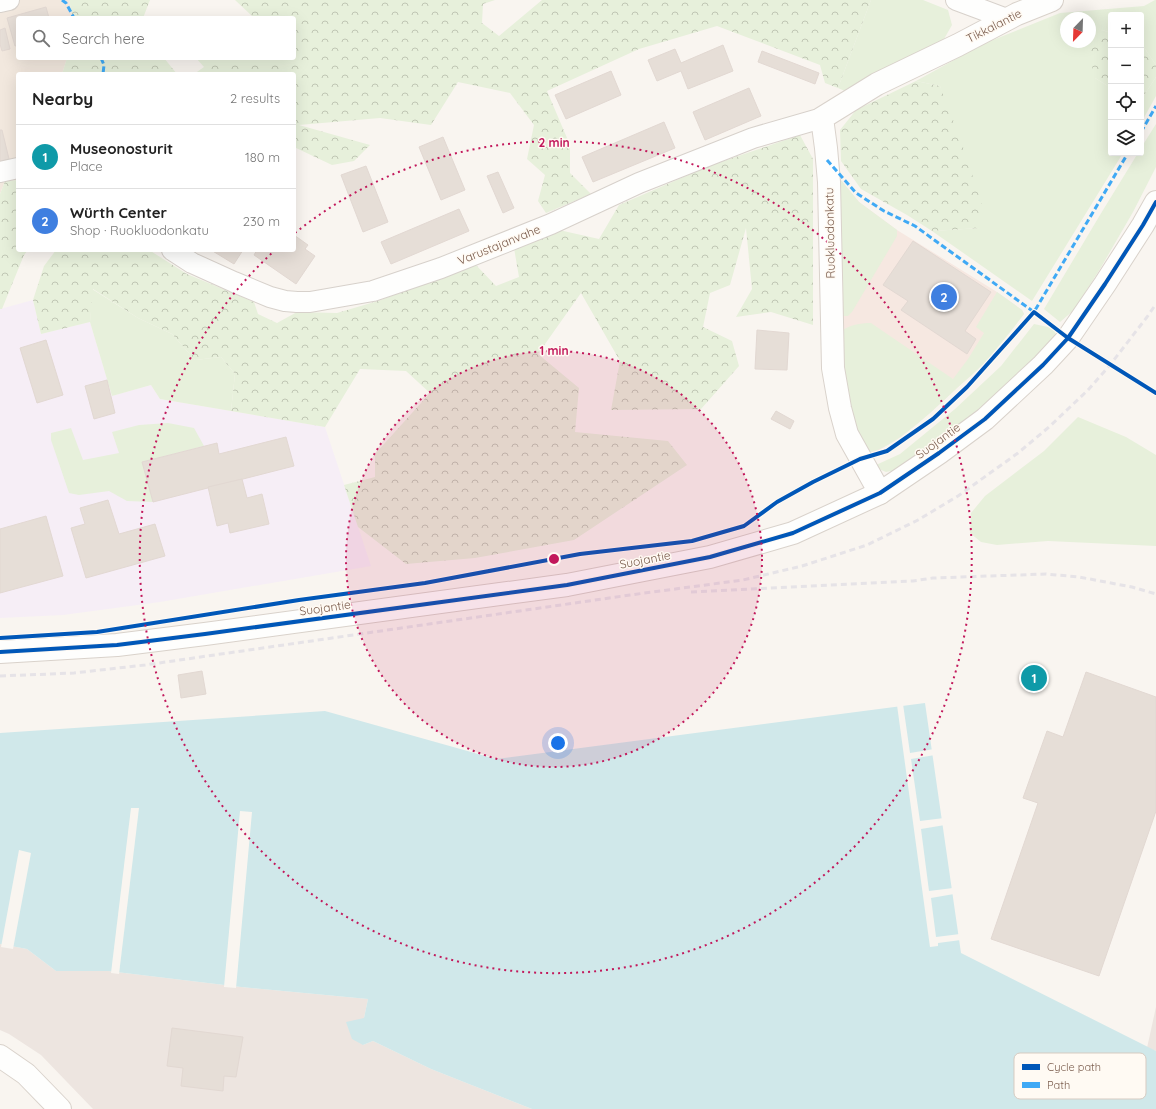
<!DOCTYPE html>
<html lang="en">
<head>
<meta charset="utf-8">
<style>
	:root { --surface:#fff; --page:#f6f6f6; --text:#222; --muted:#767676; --line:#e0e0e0; --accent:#b45309 }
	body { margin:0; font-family:Quicksand,sans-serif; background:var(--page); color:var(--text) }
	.controls { position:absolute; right:12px; top:12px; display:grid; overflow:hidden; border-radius:4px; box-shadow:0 4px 16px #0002 }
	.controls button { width:36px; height:36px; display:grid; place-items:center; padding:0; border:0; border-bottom:1px solid var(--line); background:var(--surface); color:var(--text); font:20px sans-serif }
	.compass { position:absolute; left:1060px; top:12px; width:36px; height:36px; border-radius:50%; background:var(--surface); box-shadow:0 4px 16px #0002; rotate:203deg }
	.you { position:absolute; left:558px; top:743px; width:14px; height:14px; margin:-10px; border:3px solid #fff; border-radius:50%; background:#1a73e8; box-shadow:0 0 0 6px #1a73e833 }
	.badge { display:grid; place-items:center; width:26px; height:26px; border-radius:50%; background:var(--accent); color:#fff; font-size:13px; font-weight:700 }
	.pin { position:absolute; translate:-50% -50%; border:2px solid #fff; box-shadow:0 1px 4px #0006 }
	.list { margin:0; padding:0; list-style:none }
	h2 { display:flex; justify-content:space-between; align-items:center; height:52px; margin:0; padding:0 16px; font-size:17px }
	h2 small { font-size:13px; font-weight:400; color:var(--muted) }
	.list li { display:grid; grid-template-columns:26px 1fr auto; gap:12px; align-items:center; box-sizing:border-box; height:64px; padding:0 16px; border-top:1px solid var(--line) }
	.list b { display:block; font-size:15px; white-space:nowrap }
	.list p { margin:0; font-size:13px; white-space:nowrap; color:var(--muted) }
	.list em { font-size:13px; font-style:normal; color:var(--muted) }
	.icon { flex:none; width:22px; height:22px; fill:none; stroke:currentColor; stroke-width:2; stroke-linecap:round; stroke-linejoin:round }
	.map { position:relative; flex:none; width:1156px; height:1109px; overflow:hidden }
	.search { position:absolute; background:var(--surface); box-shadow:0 4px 16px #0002; left:16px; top:16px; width:280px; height:44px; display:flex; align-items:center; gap:10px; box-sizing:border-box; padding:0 14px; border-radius:4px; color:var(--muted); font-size:15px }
	.panel { position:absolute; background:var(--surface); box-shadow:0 4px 16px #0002; left:16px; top:72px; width:280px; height:180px; border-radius:4px }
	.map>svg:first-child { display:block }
	.residential { fill:#f2e8de }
	.commercial { fill:#f6e8e1 }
	.industrial { fill:#ede5e0 }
	.education { fill:#f6eef6 }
	.green { fill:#e7f0db; fill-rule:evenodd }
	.forest { fill:url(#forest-crowns) }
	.water { fill:#d0e8ea }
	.pier { fill:#f9f5f0 }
	.building { fill:#e6ded7; stroke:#e2d8d2 }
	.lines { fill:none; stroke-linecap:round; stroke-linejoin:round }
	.street-casing { stroke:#d7d1cb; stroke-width:22 }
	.secondary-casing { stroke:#d9d2cb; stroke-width:24 }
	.street { stroke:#fefefd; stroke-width:20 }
	.secondary { stroke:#fefefd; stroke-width:22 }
	.rail { stroke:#e6e3e7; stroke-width:3; stroke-dasharray:6 4; stroke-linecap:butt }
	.quiet { stroke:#3fa9f5; stroke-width:3; stroke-dasharray:6 3; stroke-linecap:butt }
	.cycleway-casing { stroke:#fffaf3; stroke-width:6 }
	.cycleway { stroke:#0057b8; stroke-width:4 }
	.ring { fill:none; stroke:#c2185b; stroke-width:2; stroke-dasharray:2 4 }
	.labels { text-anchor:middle; stroke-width:3; stroke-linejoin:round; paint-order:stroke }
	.street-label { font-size:12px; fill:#7a5c4d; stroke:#fffaf3 }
	.key { fill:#fffaf3; stroke:#d7cbc1; stroke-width:1 }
	.key-label { font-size:11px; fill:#7a5c4d }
	.centre { fill:#c2185b; stroke:#fffaf3; stroke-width:2 }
	.ring-label { font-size:12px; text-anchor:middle; font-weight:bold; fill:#c2185b; stroke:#fffaf3; stroke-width:3; stroke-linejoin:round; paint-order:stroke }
</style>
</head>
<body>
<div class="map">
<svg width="1156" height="1109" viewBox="0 0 1156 1109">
	<defs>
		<pattern id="forest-crowns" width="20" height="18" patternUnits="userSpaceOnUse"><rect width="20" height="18" fill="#e7f0db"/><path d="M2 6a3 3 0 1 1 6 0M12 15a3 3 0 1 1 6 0" fill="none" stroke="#c0c6b4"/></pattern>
	</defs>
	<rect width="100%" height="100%" fill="#f9f5f0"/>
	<polygon class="residential" points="0,0 69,0 73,18 18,18 18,58 67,58 62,74 18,74 18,180 5,181 0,194"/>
	<polygon class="commercial" points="840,179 859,202 897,230 997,292 1022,310 1024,314 985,362 931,412 901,437 879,450 871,453 841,331"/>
	<g class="industrial">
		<polygon points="0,944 27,949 56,971 108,971 241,987 368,999 364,1018 363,1045 373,1041 431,1069 532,1109 93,1109 41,1055 9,1034 0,1030"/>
		<polygon points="1156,1007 1156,1051 1147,1048"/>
	</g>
	<polygon class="education" points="33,300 41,334 90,322 112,396 151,385 160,399 325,427 371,566 160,602 63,615 0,618 0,309"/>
	<g class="green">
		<polygon points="871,0 923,0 948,10 952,25 944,39 845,91 838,88"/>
		<path d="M1155 0H1156V65L1141 43V15H1111V33L1102 30 1095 78 1111 88V153H1123L1032 301 932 231 980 228 940 86 916 81 983 44 1060 13 1144 6ZM1066 18H1090V42H1066Z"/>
		<polygon points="1156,77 1156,96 1141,123 1141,100"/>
		<polygon points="1156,124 1156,167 1133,212 1100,269 1074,310 1060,322 1044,309 1100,215 1138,153 1141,153 1141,148"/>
		<polygon points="840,179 859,202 897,230 897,236 852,312 848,316 842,316 840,313"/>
		<polygon points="92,289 138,318 172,334 195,360 221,357 235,374 231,411 160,399 151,385 112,396 90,322"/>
		<path d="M997 292 1022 310 1024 314C1012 330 999 346 986 361 977 371 966 380 957 388 939 405 889 454 866 452L839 390 841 331C850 325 860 323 871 323L953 379 968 359 984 333 976 327Z"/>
		<polygon points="1034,324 1048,327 1055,331 1056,336 994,402 901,469 886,472 879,469 876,465 900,454 955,409 1001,366"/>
		<polygon points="1078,417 1126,437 1156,455 1156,546 1048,541 997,545 981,542 970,533 971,513 985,496 1044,451"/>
		<polygon points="168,423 194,428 204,446 142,462 153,502 127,501 109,491 79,495 69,493 51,440 51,433 71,428 83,460 119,453 112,432 139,425"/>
	</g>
	<g class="forest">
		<polygon points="69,0 150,0 143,18 73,18"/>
		<polygon points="235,0 495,0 483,4 482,23 499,36 542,0 871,0 838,88 825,83 820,65 717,26 639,49 547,91 570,145 570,173 591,194 546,213 538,201 545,175 527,159 534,125 510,93 458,82 431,125 380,118 299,125 370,145 354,161 332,165 294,147 294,74 194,74 204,67 196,58 294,58 294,18 252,18 252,16"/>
		<polygon points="1102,30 1111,33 1111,88 1095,78 1088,51"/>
		<polygon points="1141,43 1156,65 1156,77 1141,100"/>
		<polygon points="67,58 164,58 177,74 62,74"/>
		<polygon points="916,81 940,86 960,138 982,204 980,228 932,231 907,215 861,189 841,161 840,130 856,110"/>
		<polygon points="800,135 813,159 813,325 771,312 736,317 752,289 746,228 730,285 710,293 703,327 732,341 739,366 701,409 611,410 620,361 581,293 538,354 579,388 575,432 668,441 687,465 574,540 475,558 406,564 358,527 344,485 375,477 375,454 430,393 406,371 360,369 325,427 231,411 235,374 221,357 195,360 172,334 138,318 93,289 90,322 41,334 33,300 44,266 56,250 149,250 187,274 254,302 258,314 277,323 297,312 337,313 381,300 475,264 496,286 519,277 514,248 559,230 599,239 619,205 709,166"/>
		<polygon points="18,180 18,250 28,250 24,255 2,309 0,309 0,194 5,181"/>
	</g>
	<polygon class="water" points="925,703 961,953 1156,1051 1156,1109 532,1109 431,1069 373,1041 363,1045 352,1039 346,1022 364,1018 368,999 241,987 108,971 56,971 27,949 0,944 0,733 325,711 496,759"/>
	<g class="pier">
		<polygon points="903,704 910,753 934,749 935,755 911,759 920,821 944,818 945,825 921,829 929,891 953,888 954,894 931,898 936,937 960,934 961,940 938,943 938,946 930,947 897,705"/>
		<polygon points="131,808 139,808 119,974 111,973"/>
		<polygon points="240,811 252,812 236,988 224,987"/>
		<polygon points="19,850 31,853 13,949 1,947"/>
	</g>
	<g class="building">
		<polygon points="46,7 49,18 18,18 18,45 15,46 7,18"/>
		<polygon points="5,28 10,49 2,51 0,44 0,30"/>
		<polygon points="723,45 733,71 688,89 681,71 657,81 648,60 675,49 681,63"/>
		<polygon points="762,51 819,73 815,84 758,62"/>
		<polygon points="611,71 621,95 566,119 555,95"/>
		<polygon points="749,88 761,116 705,140 693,112"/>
		<polygon points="664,122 675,148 593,182 582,157"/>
		<polygon points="0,130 2,130 9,159 0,161"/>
		<polygon points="443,137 465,190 441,200 419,147"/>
		<polygon points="366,166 388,222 363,232 341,175"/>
		<polygon points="498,172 514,208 503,213 487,176"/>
		<polygon points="459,209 469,231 391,264 381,242"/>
		<polygon points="294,235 308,245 305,249 315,256 296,284 254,255 257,250 294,250"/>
		<polygon points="913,241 991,292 965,331 976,339 967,354 901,310 908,301 883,285"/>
		<polygon points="211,250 243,250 234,264"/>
		<polygon points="757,330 789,333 787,370 755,369"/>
		<polygon points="46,340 63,395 37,403 20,348"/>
		<polygon points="107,380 115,413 94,419 85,386"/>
		<polygon points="776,411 794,421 790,429 771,419"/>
		<polygon points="286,437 294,466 153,502 142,462 217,443 219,454"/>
		<polygon points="242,479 247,498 262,494 269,524 230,533 228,523 217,526 208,487"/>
		<polygon points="108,500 119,534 155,524 165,556 86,578 71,528 85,524 80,508"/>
		<polygon points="46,516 63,576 0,593 0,529"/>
		<polygon points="202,671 206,694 181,698 178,675"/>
		<polygon points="1086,672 1156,697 1156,811 1099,976 991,939 1038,803 1023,798 1047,731 1063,737"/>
		<polygon points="172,1028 243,1037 236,1077 224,1076 223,1091 181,1086 183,1068 167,1066"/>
	</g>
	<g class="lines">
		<g class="street-casing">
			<g id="street">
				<polyline points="956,0 1007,19"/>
				<polyline points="0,2 9,0"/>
				<polyline points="0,172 18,168"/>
				<polyline points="172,250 192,263 234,282 270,297 285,301 297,302 310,302 373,291 441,268 551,224 639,183 753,138 822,118"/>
			</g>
		</g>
		<g class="secondary-casing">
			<g id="secondary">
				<polyline points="880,493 847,434 840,408 833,368 829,182 826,148 822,118 877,84 958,45 1017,14 1052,0"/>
				<polyline points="0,652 117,645 205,634 567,585 710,557 793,533 880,493 939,453 985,419 1043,365 1068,338 1105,284 1143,225 1156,202"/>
				<polyline points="0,1056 26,1074 60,1109"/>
			</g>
		</g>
		<use href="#street" class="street"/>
		<use href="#secondary" class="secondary"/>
		<g class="rail">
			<polyline points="691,592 913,581 933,578 1046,574 1079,577 1132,587 1156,594"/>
			<polyline points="0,676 74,673 145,665 630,595 743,580 802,566 867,545 918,520 958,496 1018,453 1049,427 1088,390 1110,365 1147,317 1156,304"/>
		</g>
		<g class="quiet">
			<polyline points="62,0 66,3 74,18"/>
			<polyline points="101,58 104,65 103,74"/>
			<polyline points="1141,132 1156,106"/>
			<polyline points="827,160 856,193 884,211 915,226 1034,312 1128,153"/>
		</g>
		<g class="cycleway-casing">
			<g id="cycleway">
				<polyline points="0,638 97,632 299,600 425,583 580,554 692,541 744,526 777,502 813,482 860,459 887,451 933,419 967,387 1034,312 1068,338 1156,393"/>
				<polyline points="0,652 117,645 205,634 567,585 710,557 793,533 880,493 939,453 985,419 1043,365 1068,338 1105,284 1143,225 1156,202"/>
			</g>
		</g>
		<use href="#cycleway" class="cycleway"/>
	</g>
	<circle cx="554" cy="559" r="208" fill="#c2185b" fill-opacity=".12"/>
	<g class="ring">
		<circle cx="554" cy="559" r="208"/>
		<path d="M295 233A416 416 0 1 1 273 252"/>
	</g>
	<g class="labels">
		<g class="street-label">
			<text transform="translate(994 26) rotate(-27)" y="4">Tikkalantie</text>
			<text transform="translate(830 233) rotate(-91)" y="4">Ruokluodonkatu</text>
			<text transform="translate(499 245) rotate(-22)" y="4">Varustajanvahe</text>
			<text transform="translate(938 441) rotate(-36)" y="4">Suojantie</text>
			<text transform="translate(645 560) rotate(-11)" y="4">Suojantie</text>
			<text transform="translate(325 608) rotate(-8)" y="4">Suojantie</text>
		</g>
	</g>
	<rect x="1014" y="1053" width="132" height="46" rx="6" class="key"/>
	<rect x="1022" y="1064" width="18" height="6" fill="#0057b8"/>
	<rect x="1022" y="1082" width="18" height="6" fill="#3fa9f5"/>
	<g class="key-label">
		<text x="1047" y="1071">Cycle path</text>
		<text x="1047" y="1089">Path</text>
	</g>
	<circle cx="554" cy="559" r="6" class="centre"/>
	<g class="ring-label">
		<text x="554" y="147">2 min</text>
		<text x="554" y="355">1 min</text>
	</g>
</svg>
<div class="controls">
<button>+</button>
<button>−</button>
<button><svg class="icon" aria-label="locate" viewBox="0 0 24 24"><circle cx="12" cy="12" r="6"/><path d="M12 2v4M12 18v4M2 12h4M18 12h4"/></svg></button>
<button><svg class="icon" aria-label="layers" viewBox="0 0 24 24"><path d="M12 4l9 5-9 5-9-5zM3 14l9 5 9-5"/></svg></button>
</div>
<svg class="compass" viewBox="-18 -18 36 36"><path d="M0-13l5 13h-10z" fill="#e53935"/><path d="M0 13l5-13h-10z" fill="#767676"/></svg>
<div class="you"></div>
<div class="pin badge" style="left:1034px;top:678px;background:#0f9aa8">1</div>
<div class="pin badge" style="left:944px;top:297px;background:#3f7fe0">2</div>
<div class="search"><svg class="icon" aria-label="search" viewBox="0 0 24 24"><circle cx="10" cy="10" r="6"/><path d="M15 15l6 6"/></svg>Search here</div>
<section class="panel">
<h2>Nearby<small>2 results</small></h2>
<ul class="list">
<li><span class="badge" style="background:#0f9aa8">1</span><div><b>Museonosturit</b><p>Place</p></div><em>180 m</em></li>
<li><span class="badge" style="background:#3f7fe0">2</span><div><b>Würth Center</b><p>Shop · Ruokluodonkatu</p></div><em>230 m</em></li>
</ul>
</section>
</div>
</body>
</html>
